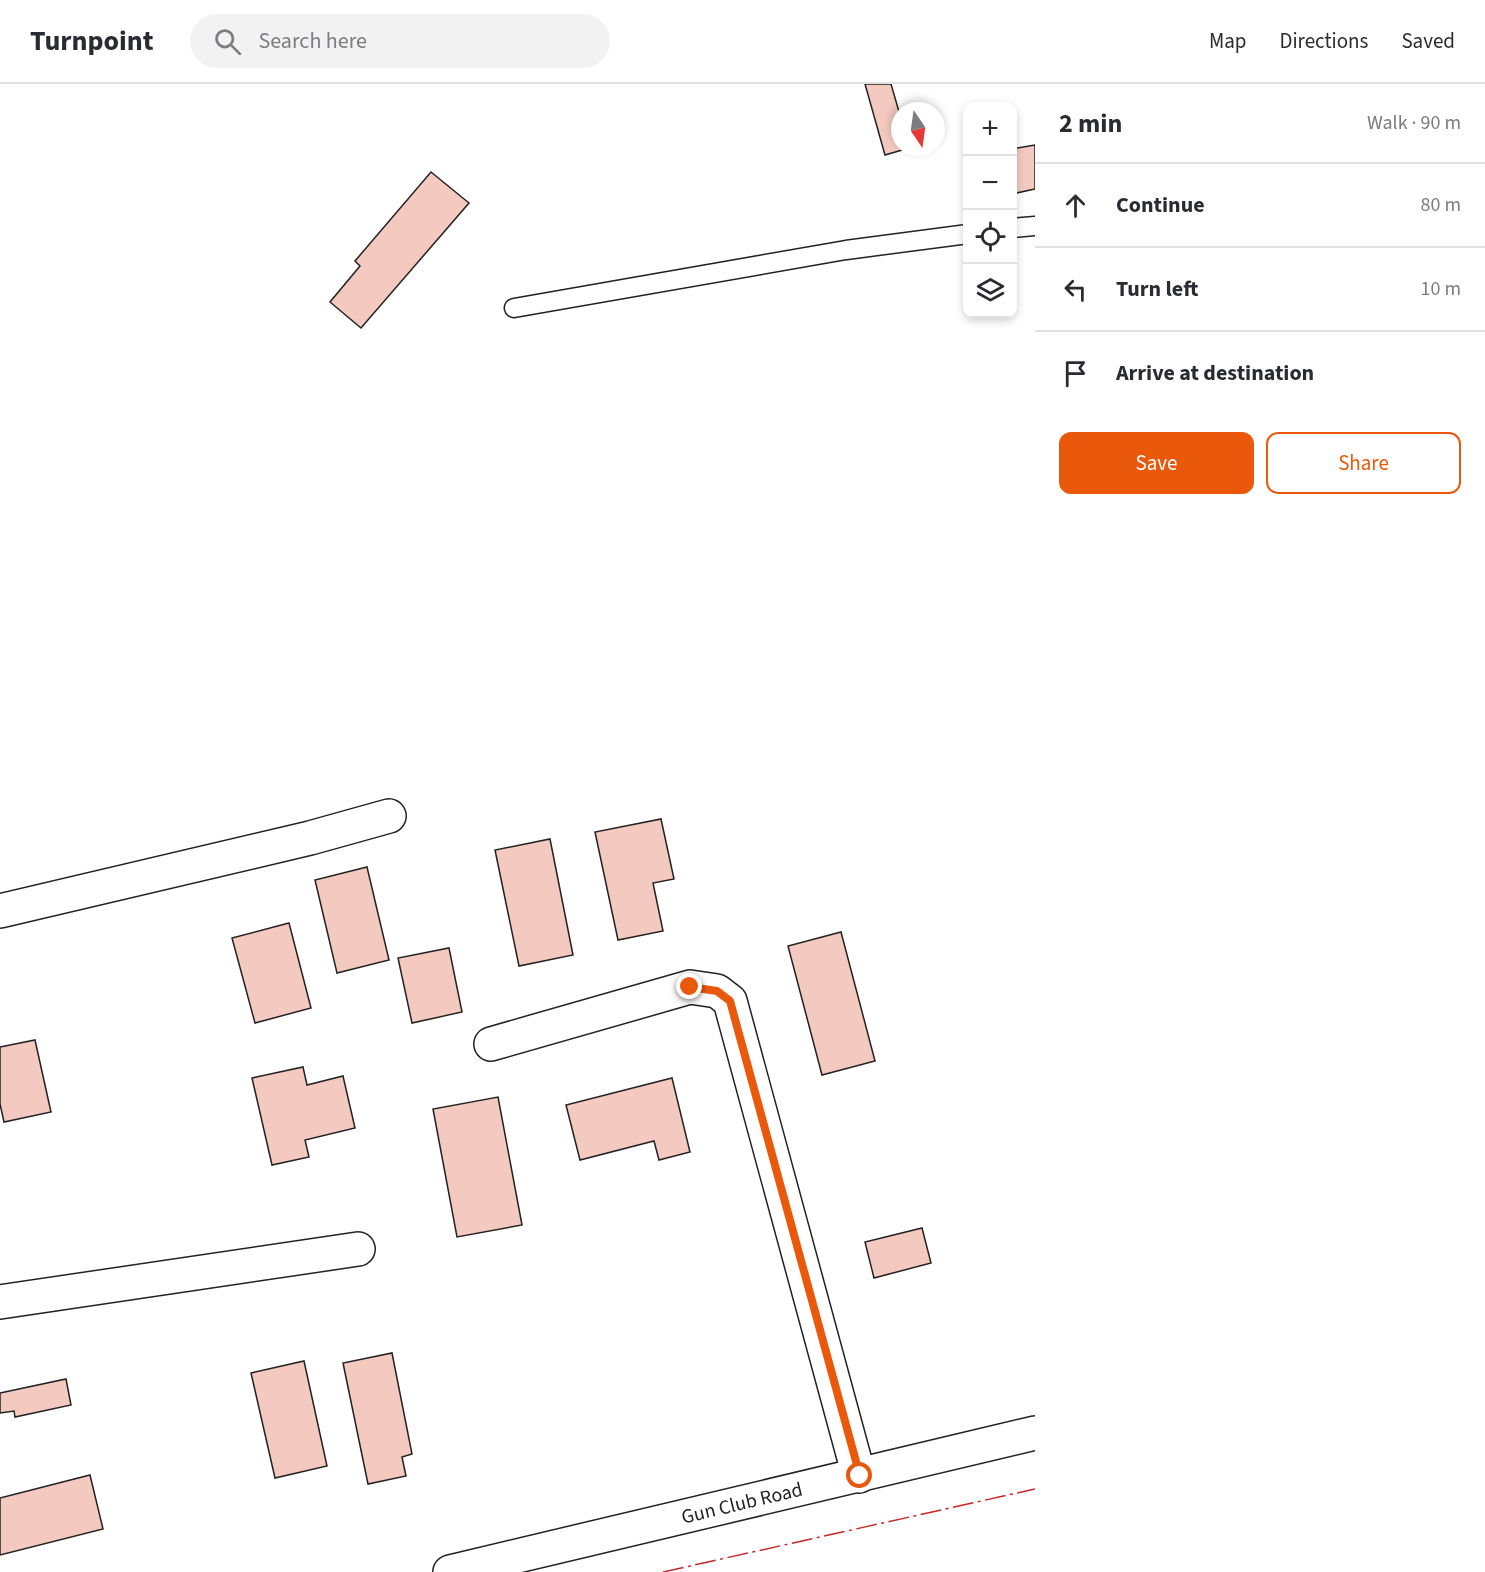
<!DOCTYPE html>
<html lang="en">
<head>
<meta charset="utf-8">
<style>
	:root { --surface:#fff; --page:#f2f2f3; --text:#2b2b33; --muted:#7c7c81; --line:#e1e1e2; --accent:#ea580c }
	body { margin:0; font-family:"Source Sans 3",sans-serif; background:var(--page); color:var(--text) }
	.controls { position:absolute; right:18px; top:18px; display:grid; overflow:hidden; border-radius:12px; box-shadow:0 3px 9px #0003 }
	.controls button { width:54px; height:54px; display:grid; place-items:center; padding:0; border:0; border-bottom:2px solid var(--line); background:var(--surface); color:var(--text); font:30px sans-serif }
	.compass { position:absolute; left:891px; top:18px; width:54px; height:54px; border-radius:50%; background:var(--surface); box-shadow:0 3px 9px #0003; rotate:167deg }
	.stop { position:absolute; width:18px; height:18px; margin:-14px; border:4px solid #ea580c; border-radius:50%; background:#fff }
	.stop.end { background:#ea580c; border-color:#fff; box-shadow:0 2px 6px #0008 }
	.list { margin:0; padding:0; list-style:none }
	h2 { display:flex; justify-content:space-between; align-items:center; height:78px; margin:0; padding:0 24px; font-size:26px }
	h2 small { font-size:20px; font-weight:400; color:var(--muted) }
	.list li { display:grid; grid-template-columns:39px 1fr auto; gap:18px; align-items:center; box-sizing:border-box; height:84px; padding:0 24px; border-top:2px solid var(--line) }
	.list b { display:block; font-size:22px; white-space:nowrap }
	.list em { font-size:20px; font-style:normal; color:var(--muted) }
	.actions { display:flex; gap:12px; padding:18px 24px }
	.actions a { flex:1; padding:14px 0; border:2px solid var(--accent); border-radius:12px; text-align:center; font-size:21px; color:var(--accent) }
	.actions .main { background:var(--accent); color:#fff }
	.icon { flex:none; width:33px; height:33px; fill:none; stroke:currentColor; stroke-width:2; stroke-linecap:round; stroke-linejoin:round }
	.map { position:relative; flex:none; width:1035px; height:1488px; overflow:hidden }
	header { display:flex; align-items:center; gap:36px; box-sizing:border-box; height:84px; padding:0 30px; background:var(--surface); border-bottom:2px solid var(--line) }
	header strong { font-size:28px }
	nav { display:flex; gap:33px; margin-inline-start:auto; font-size:21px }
	.search { width:420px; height:54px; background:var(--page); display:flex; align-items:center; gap:15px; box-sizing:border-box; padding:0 21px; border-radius:33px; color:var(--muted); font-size:22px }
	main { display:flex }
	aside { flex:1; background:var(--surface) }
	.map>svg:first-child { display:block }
	.building { fill:#f3c9c0; stroke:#222; stroke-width:1.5 }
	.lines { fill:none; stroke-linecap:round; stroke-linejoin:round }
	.service-casing { stroke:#222; stroke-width:21 }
	.minor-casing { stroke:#222; stroke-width:36 }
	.service { stroke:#fff; stroke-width:18 }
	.minor { stroke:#fff; stroke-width:33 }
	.power { stroke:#c62828; stroke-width:1.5; stroke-dasharray:21 4.5 3 4.5; stroke-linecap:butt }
	.route { stroke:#ea580c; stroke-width:8 }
	.labels { text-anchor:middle; stroke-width:4.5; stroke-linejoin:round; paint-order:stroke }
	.street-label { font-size:20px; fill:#222; stroke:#fff }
</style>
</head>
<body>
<header>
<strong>Turnpoint</strong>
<div class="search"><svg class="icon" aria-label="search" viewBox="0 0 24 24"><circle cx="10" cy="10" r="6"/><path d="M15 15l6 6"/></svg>Search here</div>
<nav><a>Map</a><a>Directions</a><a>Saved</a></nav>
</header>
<main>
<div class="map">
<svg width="1035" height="1488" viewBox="0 0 1035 1488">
	<rect width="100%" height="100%" fill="#fff"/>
	<g class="building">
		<polygon points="865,0 891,0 900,31 900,63 909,64 885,71"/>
		<polygon points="1035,61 1035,105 1012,110 1012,65"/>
		<polygon points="431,88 469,119 361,244 330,218 360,182 355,177"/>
		<polygon points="661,735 674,795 653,799 663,847 618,856 595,748"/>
		<polygon points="550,755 573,871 519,882 495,766"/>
		<polygon points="367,783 389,876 337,889 315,796"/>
		<polygon points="289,839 311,924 255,939 232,854"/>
		<polygon points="841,848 875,977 822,991 788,862"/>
		<polygon points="449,864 462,928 412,939 398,874"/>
		<polygon points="35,956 51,1028 4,1038 0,1020 0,963"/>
		<polygon points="303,983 307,1001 343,992 355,1044 305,1056 309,1073 272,1081 252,994"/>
		<polygon points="672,994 690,1068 659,1076 654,1057 580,1076 566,1021"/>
		<polygon points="498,1013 522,1141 457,1153 433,1025"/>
		<polygon points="922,1144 931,1179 874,1194 865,1158"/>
		<polygon points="392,1269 412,1370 402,1373 406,1392 368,1400 343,1279"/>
		<polygon points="304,1277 327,1382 275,1394 251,1289"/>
		<polygon points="66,1295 71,1321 15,1333 14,1327 0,1329 0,1309"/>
		<polygon points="90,1391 103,1445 0,1471 0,1414"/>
	</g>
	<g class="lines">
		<g class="service-casing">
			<g id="service">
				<polyline points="1012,144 1035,142"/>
				<polyline points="514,224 846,166 968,150"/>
			</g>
		</g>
		<g class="minor-casing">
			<g id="minor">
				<polyline points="0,827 310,754 389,732"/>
				<polyline points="491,960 690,903 717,907 730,917 859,1392"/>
				<polyline points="0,1218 358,1165"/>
				<path id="s1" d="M450 1488 1035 1349"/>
			</g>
		</g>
		<use href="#service" class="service"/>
		<use href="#minor" class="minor"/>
		<polyline class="power" points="663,1488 1035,1405"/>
	</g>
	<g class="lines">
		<polyline class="route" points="690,903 717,907 730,917 860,1392"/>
	</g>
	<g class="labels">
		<g class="street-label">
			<text dy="7" stroke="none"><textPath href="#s1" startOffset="300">Gun Club Road</textPath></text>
		</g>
	</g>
</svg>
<div class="controls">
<button>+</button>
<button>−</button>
<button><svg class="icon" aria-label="locate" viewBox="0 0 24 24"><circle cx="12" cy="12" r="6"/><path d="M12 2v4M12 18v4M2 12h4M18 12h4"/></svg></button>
<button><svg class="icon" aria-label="layers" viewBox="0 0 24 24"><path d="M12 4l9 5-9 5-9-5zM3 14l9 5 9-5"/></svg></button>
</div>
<svg class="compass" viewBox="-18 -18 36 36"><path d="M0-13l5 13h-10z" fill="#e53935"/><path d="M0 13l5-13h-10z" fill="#7c7c81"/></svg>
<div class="stop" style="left:860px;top:1392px"></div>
<div class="stop end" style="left:690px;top:903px"></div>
</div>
<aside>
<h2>2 min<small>Walk · 90 m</small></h2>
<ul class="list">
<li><svg class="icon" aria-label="ahead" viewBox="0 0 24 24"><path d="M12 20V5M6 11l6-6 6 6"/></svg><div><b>Continue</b></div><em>80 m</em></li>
<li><svg class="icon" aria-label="left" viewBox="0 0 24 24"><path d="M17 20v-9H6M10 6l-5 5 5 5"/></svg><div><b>Turn left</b></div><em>10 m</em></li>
<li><svg class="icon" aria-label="arrive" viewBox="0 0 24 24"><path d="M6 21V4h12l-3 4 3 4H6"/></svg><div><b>Arrive at destination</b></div></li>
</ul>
<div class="actions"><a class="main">Save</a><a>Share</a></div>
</aside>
</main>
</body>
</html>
